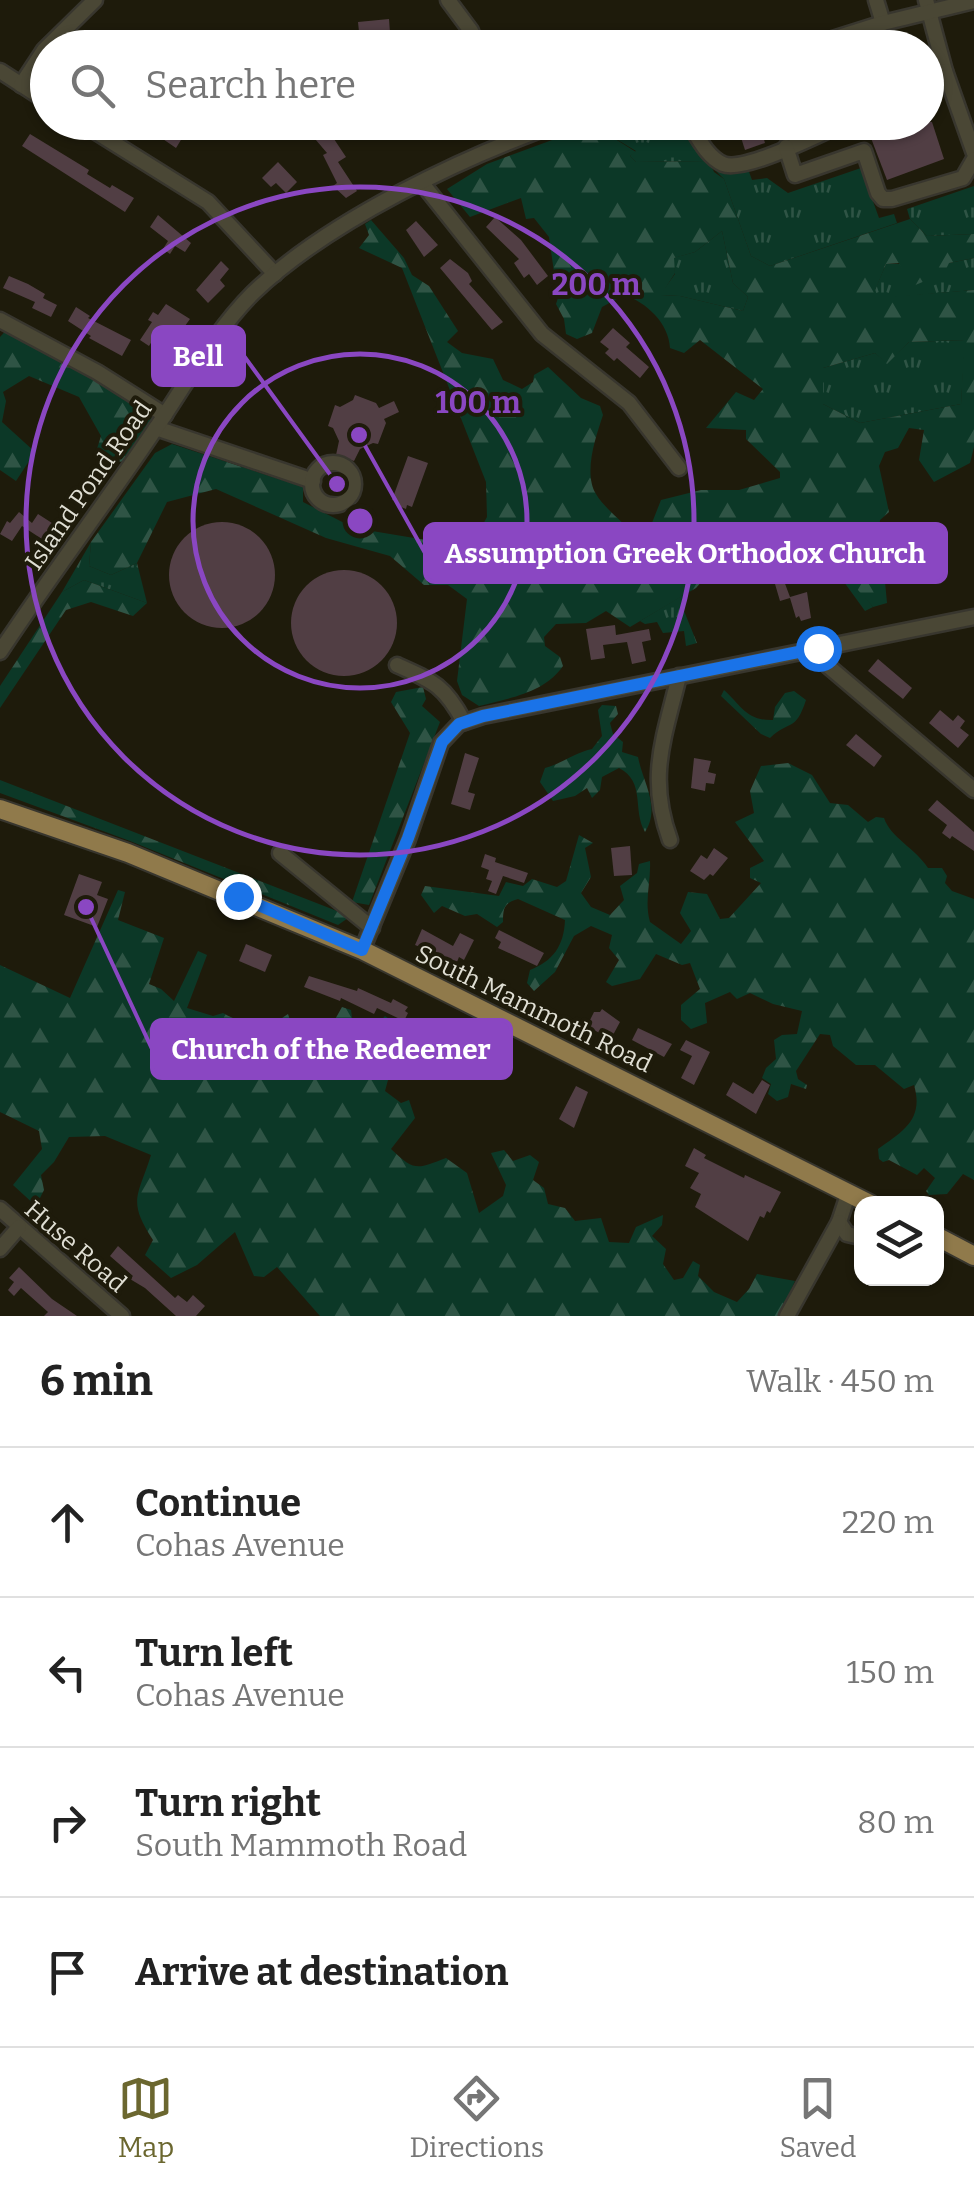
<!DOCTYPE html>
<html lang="en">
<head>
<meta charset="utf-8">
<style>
	:root { --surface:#fff; --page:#f2f2f2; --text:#222; --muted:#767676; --line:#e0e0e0; --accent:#6b672f }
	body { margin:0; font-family:Bitter,serif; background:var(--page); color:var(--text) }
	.controls { position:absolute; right:30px; bottom:30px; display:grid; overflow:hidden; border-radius:20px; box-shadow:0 2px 8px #0004 }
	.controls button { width:90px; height:90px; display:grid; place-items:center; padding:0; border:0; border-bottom:2px solid var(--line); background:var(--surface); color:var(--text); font:50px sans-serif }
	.stop { position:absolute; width:30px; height:30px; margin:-22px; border:8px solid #1a73e8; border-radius:50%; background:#fff }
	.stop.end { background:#1a73e8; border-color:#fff; box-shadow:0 2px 10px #0008 }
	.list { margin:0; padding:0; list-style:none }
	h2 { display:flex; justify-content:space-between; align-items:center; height:130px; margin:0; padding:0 40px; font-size:42px }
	h2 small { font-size:32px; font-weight:400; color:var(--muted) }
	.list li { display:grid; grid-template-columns:65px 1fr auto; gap:30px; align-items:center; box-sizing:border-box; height:150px; padding:0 40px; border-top:2px solid var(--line) }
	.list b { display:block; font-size:38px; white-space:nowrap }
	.list p { margin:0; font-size:32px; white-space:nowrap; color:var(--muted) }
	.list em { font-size:32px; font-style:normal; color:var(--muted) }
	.icon { flex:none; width:55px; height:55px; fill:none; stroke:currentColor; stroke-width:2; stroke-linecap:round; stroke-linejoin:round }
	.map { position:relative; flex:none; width:974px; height:1316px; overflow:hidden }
	.search { position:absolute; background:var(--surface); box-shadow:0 2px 8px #0004; left:30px; right:30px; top:30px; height:110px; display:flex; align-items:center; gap:25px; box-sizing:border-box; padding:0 35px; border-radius:55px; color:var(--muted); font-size:38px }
	.sheet { height:730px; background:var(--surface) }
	nav { display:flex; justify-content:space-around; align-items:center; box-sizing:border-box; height:140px; border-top:2px solid var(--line); background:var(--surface); font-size:28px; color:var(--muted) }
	nav a { display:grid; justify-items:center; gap:5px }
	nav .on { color:var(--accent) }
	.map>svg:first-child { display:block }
	.grass { fill:url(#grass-tufts) }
	.forest { fill:url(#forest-firs); fill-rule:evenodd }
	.building { fill:#513e44 }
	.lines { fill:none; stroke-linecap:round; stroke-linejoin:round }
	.minor-casing { stroke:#38362e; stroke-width:19 }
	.major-casing { stroke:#38362e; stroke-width:22 }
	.minor { stroke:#4a4735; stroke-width:14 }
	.major { stroke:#907a4b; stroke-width:18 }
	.route { stroke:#1a73e8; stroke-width:12 }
	.ring { fill:none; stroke:#8a47c2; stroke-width:5 }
	.labels { text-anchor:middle; stroke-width:8; stroke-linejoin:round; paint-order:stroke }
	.street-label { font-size:25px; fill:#dfded3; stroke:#1e1b0b }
	.centre { fill:#8a47c2; stroke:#1e1b0b; stroke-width:5 }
	.ring-label { font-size:30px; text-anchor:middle; font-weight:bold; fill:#8a47c2; stroke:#1e1b0b; stroke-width:8; stroke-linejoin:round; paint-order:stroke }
	.leader { fill:none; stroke:#8a47c2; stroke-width:4 }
	.callout-dot { fill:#8a47c2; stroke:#1e1b0b; stroke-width:4 }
	.callout { fill:#8a47c2; stroke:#8a47c2; stroke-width:4 }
	.callout-label { font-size:28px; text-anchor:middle; font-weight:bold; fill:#fff }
</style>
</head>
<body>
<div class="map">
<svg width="974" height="1316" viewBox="0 0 974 1316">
	<defs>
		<pattern id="grass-tufts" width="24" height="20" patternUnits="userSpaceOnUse" patternTransform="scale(2.5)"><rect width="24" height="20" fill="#0c3827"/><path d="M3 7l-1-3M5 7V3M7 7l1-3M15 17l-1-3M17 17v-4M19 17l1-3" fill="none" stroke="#2f5445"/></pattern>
		<pattern id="forest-firs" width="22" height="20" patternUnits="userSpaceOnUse" patternTransform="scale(2.5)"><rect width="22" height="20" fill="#0c3827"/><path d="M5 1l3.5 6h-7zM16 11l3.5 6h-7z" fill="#2f5445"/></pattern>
	</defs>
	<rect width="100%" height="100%" fill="#1e1b0b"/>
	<g class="grass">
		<polygon points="600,122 681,123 709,161 636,162 630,156 636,151 593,125"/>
		<polygon points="711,166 731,174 748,169 752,180 767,178 788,193 861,168 879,218 894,214 897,223 770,266 751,256 724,179"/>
		<polygon points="974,186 974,234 927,236 910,219 907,209"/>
		<polygon points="722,231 733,283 748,297 743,311 680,296 660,295 675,274 673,258 695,252"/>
		<polygon points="974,258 974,290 871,299 886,264 949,263"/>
		<polygon points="965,340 961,404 860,423 823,404 823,368 875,353 887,363 909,342"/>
		<polygon points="91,542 89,566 111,575 137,563 147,603 84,580 62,592"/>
		<polygon points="818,546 827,548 842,564 861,557 879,566 870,579 851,580 873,607 865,611"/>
		<polygon points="685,594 682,606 697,643 686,646 684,631 663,633 657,622 645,624 640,621"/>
	</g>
	<g class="forest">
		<path d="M593 125 636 152 630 156 636 162 709 161 714 172 724 179 751 256 770 266 910 219 927 236 974 234V258L949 263 944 273 913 286 899 263 886 264 872 298 974 290V447L970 463 934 482 919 460 924 430 909 428 898 448 885 452 879 466 889 512 880 520 879 531 912 539 916 552 905 574 885 582 887 603 873 607 850 581 855 574 870 579 878 566 861 557 842 564 827 548 818 546 803 524 762 544 759 557 718 563 696 588 630 627 606 611 586 623 556 624 544 637 545 646 560 657 563 666C544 693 510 698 479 706L462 695 457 681 467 599 448 585H424L390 556 326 538 216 489 167 502 137 563 111 575 89 566 91 542 155 453 172 444 303 487V502L354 528 456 545 475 539 487 517 486 482 402 268 359 248 369 235 365 224 371 220 404 258 412 275 429 286 458 331 447 342 462 353 493 359 503 380 522 389 533 382 534 375 548 367 581 398 600 406 603 415C596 436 583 473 596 494 605 509 623 522 635 535L650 528 661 500 701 490H739L780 478V472L746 439V430L706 428 736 392 754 400 763 389 700 340 684 353 670 348C669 323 646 302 624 295L602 307 592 333 577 339 566 334 564 319 556 304 564 280 554 272 549 237 534 218 526 219 521 198 470 217 447 189 487 164ZM722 231 733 283 748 297 743 311 680 296 661 295 675 273 674 258 695 252ZM964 340 961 404 860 423 823 404V368L875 353 887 364 909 342Z"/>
		<polygon points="11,325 165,415 135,459 119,462 96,452 101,436 79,397 29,376 3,392 6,401 2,422 35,452 16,481 0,470 0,337"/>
		<polygon points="84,580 147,603 133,616 91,602 66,610 0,708 0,686 62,592"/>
		<polygon points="423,687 426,699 422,706 440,722 369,905 352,902 410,733 391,702 396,692"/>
		<path d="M724 690C741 705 746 721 773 720L775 707 785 693 794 691 806 700C795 733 790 719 770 738L761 734 721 696Z"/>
		<path d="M602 705 616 706 618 714 610 723 613 734 623 742 622 752 638 757C643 783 661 807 645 832 632 810 646 782 619 768L602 777 600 790 592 798 587 788 575 796 553 801 540 782 545 768C563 763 574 753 592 749L602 736 598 710Z"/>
		<path d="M788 763 812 775 830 803 848 805 868 822 876 817 884 818C890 837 916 849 928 868H942L947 876 945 883 952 891 974 899V1180L963 1174 947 1194 929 1195 926 1191 935 1178 924 1168 917 1175 889 1160 883 1162 879 1159 878 1149C904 1131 924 1119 914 1085L904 1089 875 1065H856L833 1046 830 1035 820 1034 796 1071 798 1079 807 1085 806 1089 791 1084 788 1097 777 1101 768 1094 771 1084 762 1078 766 1068 776 1059 774 1040 782 1035 797 1034 802 1011 773 1004 750 993 737 999 730 992 705 1003 707 1023 691 1029 681 1020V1005L700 989 690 963 682 965 656 954 640 979 612 986 606 982 619 960 609 948 612 935 591 926 574 936 555 972 534 991 527 983 530 970C553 961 564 946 565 920L518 899C504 903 503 908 503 922L497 927 477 914 465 916 442 906 434 913 421 895 425 886 499 896 506 882 523 886 532 879 557 887 566 881 579 835 593 843 585 848 591 877 581 893 591 907 610 915 624 900 620 886 637 873 639 864 650 861C651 883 644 901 650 922L681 944 691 931 680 913 688 892 707 894 720 919 729 918 761 883 750 878V868L764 861 735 822 754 813 750 791 761 766Z"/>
		<polygon points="0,780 337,911 348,918 338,925 130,841 0,793"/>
		<path d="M118 890 125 892 118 920 164 938 149 984 161 989 174 1001 198 951 207 955 187 1008 213 1016 223 1013C247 1026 265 1031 288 1014L290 1020 277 1032 315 1055 342 1007 351 1010 353 1025 367 1035 385 1016 392 1021 382 1055 391 1069 385 1091 401 1103 409 1100 415 1118 391 1149C415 1172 417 1169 446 1158L467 1173 479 1213 503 1196 506 1185 491 1153 504 1150 513 1161 530 1155 539 1162 533 1180 544 1188 548 1204 565 1208 575 1221 601 1218 609 1242 629 1243 636 1227 663 1215 662 1225 652 1236 666 1249 663 1264 674 1280 683 1278 693 1261 700 1265 698 1276 714 1292 737 1302 749 1289 757 1274 795 1281 779 1316H320L277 1267 264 1277 254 1276 235 1232 197 1265 171 1278 145 1255 153 1240C127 1200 138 1197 151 1155L105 1136 69 1137 54 1162 41 1175 44 1190 36 1206 13 1185 42 1149 39 1131 0 1112V965L70 998Z"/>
	</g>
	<g class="building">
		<polygon points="389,19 390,33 382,34 382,40 360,42 358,22"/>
		<polygon points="138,122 166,122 184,135 176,148"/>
		<polygon points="322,122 342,122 330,133 346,157 338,162 357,191 346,198 333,186 337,183 323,155 327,153 310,133"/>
		<polygon points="736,122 759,122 765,143 745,150"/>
		<polygon points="875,122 932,122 944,159 887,180 866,125"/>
		<polygon points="30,134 89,170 87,174 110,188 112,185 134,198 125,212 22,146"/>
		<polygon points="278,162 297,182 286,193 276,183 271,187 262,178"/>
		<polygon points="158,215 191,243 185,252 175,246 170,254 163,249 168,241 150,227"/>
		<polygon points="495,217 521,240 548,276 537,285 529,274 524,278 514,263 519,259 486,227"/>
		<polygon points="416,221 438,245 424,257 406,230"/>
		<polygon points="450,259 468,273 472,281 469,284 503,322 492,330 440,268"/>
		<polygon points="221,261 229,269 220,280 225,286 208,303 196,290"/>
		<polygon points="9,276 28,284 45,294 43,298 57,305 51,317 32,308 35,302 3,288"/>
		<polygon points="166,304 190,319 182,330 174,325 166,332 160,328 149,346 140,340 152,322 148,320 153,312 158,315"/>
		<polygon points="76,307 90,316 88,318 131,340 122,356 89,338 91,336 68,321"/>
		<polygon points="613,328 630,343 626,347 649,367 640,378 617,358 614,361 605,353 609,349 600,342"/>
		<polygon points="355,395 376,403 379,408 394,401 399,412 384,419 386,423 378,444 373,443 360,449 354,461 336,455 339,441 333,428 328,426 335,405 340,407 353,400"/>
		<polygon points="408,456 428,463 412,507 407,505 406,509 396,505 397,501 392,500"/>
		<polygon points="19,512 32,523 38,514 52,523 50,527 56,531 48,543 22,526 12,541 0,534 7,521 10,523"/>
		<circle cx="222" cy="575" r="53"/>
		<circle cx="344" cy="623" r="53"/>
		<polygon points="784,581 790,597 807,592 811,618 801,621 799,616 796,618 790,598 780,601 775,584"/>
		<polygon points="615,625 616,635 649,629 651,640 642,642 646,661 632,664 627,642 603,645 605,658 591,660 586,629"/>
		<polygon points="878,659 912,688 903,699 868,671"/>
		<polygon points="940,710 953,721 958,715 965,721 960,728 969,735 958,748 929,723"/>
		<polygon points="856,734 882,756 874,767 846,745"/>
		<polygon points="465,753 479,758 468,792 475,794 470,810 451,804"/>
		<polygon points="694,758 711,761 708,772 716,774 714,784 706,783 705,791 691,788"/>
		<polygon points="937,800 974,832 974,851 952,836 950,839 942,833 947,825 928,810"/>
		<polygon points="630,846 632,875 614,876 611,848"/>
		<polygon points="714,848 728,858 713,876 710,874 704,880 690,871 701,855 707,859"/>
		<polygon points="485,854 496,858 495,862 528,873 524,883 503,876 496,894 488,891 492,881 486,879 489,870 481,867"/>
		<polygon points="79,874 102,882 97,895 108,899 97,927 64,915"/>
		<polygon points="422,929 453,946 460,933 474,940 464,960 459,957 457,962 415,945"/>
		<polygon points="499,930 544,953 537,966 498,948 501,942 495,938"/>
		<polygon points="246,944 272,955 265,972 239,961"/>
		<polygon points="309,976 357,991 358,988 391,1003 393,999 408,1007 405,1011 408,1013 404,1021 377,1008 374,1014 341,998 340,1001 304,987"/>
		<polygon points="602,1009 620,1022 613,1035 606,1031 603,1035 587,1026 594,1012 600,1012"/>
		<polygon points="425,1018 465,1034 456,1052 438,1042 427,1064 418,1060 428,1041 416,1036"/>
		<polygon points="638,1028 672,1044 664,1057 632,1040"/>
		<polygon points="686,1040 710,1052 694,1085 681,1078 692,1056 680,1050"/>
		<polygon points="762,1080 770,1085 756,1114 726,1095 733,1082 753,1094"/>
		<polygon points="576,1086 588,1092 574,1128 559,1119"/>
		<polygon points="694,1148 706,1155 704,1158 744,1178 745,1175 781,1192 770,1213 767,1211 764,1218 760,1216 748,1241 695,1207 701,1194 690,1188 699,1173 685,1166"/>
		<polygon points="118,1246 175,1298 178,1295 187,1302 193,1295 205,1306 196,1316 176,1316 145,1288 130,1279 133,1276 110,1256"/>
		<polygon points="19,1267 52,1299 77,1316 44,1316 48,1312 21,1288 14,1296 8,1290 14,1282 9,1278"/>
	</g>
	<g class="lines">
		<g class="minor-casing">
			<g id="minor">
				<polyline points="448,0 471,31 478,48"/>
				<polyline points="876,0 883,23"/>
				<polyline points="926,0 945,71 974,153"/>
				<polyline points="804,48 883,23 974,1"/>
				<polyline points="0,71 48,102"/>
				<polyline points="21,85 44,50 95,0"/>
				<polyline points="926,85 945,71"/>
				<polyline points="80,122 208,202 275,274"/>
				<polyline points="508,122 515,139"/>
				<path d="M688 122C697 136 707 157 723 164 745 173 823 132 847 122"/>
				<polyline points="786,147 795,175 864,151 878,193 883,199 892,199 963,178 974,159"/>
				<polyline points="422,183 542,334 629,403 679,468"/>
				<polyline points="0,320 97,372 165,415"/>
				<polyline points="156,428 313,481"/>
				<circle cx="333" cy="484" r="21"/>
				<polyline points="818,649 828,666 974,790"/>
				<path d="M0 652C50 576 105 504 156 428 187 383 214 332 253 293 328 221 464 156 563 122"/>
				<path d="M397 665C433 681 445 686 464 722"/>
				<path d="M670 840C647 777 664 738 679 676"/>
				<polyline points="280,853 372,928"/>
				<polyline points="362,950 408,839 441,743 459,724 483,716 974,617"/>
				<polyline points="849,1192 839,1222 847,1234 856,1236 862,1231"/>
				<polyline points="0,1209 122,1316"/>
				<polyline points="0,1249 19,1227"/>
				<polyline points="787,1316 839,1222"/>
			</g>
		</g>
		<g class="major-casing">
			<g id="major">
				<polyline points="0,809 128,853 362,950 870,1204"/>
				<polyline points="936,1236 974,1256"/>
			</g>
		</g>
		<use href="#minor" class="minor"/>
		<use href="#major" class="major"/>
	</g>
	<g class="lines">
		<polyline class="route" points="238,896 362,950 408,838 442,742 459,724 483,716 818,648"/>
	</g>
	<g class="ring">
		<circle cx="360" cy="521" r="167"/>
		<circle cx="360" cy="521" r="334"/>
	</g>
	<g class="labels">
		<g class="street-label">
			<text transform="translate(88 485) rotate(-55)" y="9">Island Pond Road</text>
			<text transform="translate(534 1008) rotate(26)" y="9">South Mammoth Road</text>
			<text transform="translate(76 1246) rotate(41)" y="9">Huse Road</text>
		</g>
	</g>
	<circle cx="360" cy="521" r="15" class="centre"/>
	<g class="ring-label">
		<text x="596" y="295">200 m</text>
		<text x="478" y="413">100 m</text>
	</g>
	<path class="leader" d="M337 484L244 356M359 435L425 553M86 907L152 1049"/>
	<g class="callout-dot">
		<circle cx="337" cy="484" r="10"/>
		<circle cx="359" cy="435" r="10"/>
		<circle cx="86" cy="907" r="10"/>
	</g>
	<g class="callout">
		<rect x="153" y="327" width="91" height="58" rx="10"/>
		<rect x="425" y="524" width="521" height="58" rx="10"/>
		<rect x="152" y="1020" width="359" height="58" rx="10"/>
	</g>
	<g class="callout-label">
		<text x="198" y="366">Bell</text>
		<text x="685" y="563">Assumption Greek Orthodox Church</text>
		<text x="331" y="1059">Church of the Redeemer</text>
	</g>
</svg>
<div class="controls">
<button><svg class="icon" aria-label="layers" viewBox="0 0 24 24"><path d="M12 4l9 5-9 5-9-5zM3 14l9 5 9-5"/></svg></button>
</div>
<div class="stop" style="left:818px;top:648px"></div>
<div class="stop end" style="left:238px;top:896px"></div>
<div class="search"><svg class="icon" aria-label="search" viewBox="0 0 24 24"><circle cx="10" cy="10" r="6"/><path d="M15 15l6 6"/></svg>Search here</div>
</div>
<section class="sheet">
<h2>6 min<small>Walk · 450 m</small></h2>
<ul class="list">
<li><svg class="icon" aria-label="ahead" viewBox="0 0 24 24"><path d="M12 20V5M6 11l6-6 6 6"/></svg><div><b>Continue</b><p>Cohas Avenue</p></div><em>220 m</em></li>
<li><svg class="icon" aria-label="left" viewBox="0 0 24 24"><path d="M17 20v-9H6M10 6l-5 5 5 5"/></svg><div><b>Turn left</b><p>Cohas Avenue</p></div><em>150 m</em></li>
<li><svg class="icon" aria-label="right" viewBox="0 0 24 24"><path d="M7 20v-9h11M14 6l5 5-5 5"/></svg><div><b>Turn right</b><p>South Mammoth Road</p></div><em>80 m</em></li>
<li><svg class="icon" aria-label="arrive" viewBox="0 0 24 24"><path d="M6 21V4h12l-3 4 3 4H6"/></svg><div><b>Arrive at destination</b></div></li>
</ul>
</section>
<nav>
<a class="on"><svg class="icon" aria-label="map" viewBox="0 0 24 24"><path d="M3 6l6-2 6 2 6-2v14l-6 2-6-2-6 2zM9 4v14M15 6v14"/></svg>Map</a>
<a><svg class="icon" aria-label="directions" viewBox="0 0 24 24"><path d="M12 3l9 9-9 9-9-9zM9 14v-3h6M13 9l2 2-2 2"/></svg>Directions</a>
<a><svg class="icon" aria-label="saved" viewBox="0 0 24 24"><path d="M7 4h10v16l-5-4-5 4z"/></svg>Saved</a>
</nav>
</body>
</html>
